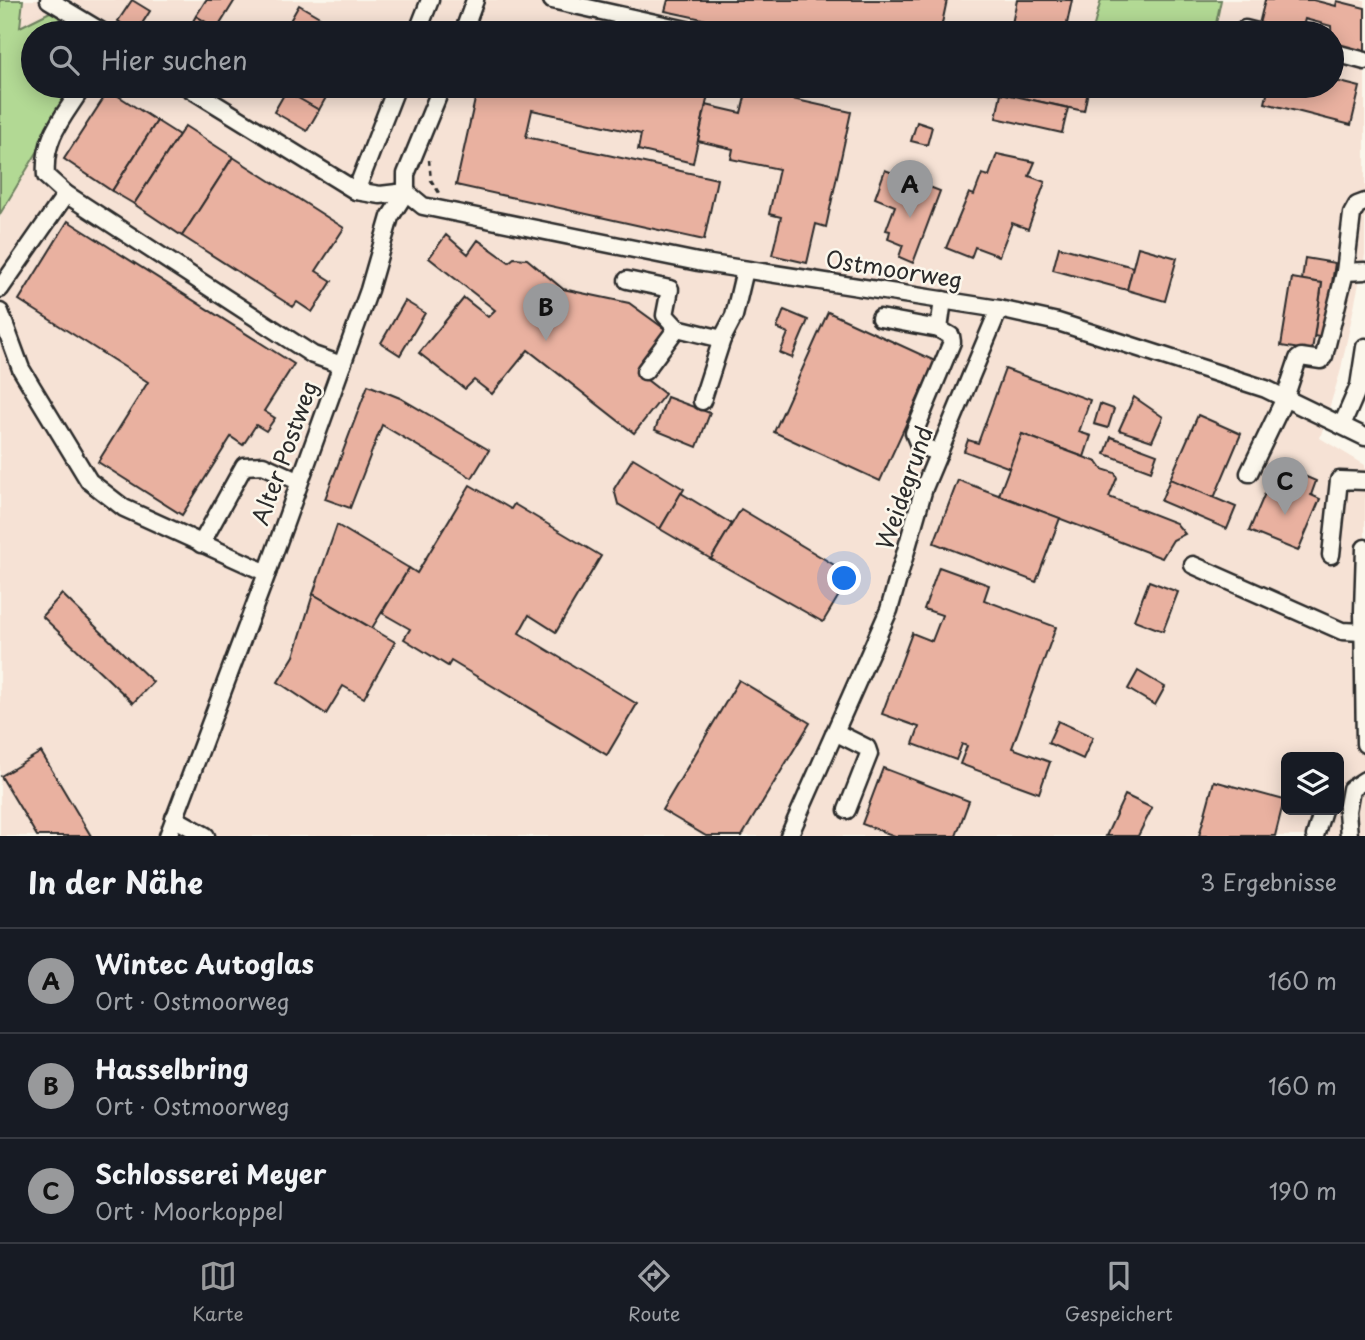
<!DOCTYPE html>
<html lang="de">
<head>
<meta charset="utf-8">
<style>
	:root { --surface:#171b24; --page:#242831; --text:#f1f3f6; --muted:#9ea1a6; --line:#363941; --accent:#98999b }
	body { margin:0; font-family:"Playpen Sans",sans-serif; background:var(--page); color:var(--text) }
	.controls { position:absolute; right:21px; bottom:21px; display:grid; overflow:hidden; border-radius:10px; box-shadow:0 4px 18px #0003 }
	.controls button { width:63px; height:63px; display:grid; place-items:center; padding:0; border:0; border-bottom:2px solid var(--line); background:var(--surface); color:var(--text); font:35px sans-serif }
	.you { position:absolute; left:845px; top:579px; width:24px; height:24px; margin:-18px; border:5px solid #fff; border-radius:50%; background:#1a73e8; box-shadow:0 0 0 10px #1a73e833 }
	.badge { display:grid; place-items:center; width:46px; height:46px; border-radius:50%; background:var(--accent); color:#111; font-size:23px; font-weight:700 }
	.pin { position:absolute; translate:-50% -58px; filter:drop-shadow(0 2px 4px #0008) }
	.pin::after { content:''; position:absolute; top:37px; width:24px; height:21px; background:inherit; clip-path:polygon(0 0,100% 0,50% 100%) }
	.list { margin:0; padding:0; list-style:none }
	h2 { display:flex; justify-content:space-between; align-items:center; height:91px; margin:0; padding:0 28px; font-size:30px }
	h2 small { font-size:23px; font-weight:400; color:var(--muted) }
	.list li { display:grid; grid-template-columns:46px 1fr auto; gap:21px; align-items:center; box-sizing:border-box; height:105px; padding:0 28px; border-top:2px solid var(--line) }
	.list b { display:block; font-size:26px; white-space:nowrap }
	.list p { margin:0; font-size:23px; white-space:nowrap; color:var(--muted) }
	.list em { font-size:23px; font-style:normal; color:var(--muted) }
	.icon { flex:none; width:38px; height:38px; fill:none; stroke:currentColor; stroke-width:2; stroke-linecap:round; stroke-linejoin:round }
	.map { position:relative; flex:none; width:1365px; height:836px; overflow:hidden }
	.search { position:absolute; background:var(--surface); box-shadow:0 4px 18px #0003; left:21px; right:21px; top:21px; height:77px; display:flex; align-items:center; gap:18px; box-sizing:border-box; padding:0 24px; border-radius:38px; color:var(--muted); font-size:26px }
	.sheet { height:406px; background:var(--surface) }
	nav { display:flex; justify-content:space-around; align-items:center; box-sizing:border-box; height:98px; border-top:2px solid var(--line); background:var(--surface); font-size:19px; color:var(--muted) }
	nav a { display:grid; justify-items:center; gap:4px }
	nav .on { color:var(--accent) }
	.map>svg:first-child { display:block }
	.built { fill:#f6e2d5; fill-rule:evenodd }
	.green { fill:#b2d994; stroke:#6e8260; stroke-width:2 }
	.building { fill:#e9b1a0; stroke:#2b2b2b; stroke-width:2 }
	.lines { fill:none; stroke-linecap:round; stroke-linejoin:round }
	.minor-casing { stroke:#2b2b2b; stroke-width:21 }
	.path { stroke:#2b2b2b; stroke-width:2.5; stroke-dasharray:5 5; stroke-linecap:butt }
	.minor { stroke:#fbf7ec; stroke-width:16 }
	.labels { text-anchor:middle; stroke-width:5; stroke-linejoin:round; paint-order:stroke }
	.street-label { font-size:23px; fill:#2b2b2b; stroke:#fbf7ec }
</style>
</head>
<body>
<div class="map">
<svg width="1365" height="836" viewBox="0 0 1365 836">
	<rect width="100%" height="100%" fill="#fbf7ec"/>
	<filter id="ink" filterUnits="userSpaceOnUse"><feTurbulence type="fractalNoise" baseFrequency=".0143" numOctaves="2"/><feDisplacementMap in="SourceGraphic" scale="14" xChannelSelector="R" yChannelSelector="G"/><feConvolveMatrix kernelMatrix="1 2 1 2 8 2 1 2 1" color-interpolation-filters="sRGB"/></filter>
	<g filter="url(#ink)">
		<g class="built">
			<polygon points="23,0 1101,0 1092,33 88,33 54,10 19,27"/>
			<path d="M1221 0H1365V255L1340 373 1320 438 1365 465V836H0V214L77 86H1332V33H1214ZM1286 757H1339V810H1286Z"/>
		</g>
		<g class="green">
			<polygon points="0,0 23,0 20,27 54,10 88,33 33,33 33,86 77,86 0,214"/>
			<polygon points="1101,0 1221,0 1214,33 1092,33"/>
		</g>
		<g class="building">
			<polygon points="132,0 150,11 136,33 118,21"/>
			<polygon points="206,0 235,0 217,29 196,16"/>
			<polygon points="668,0 947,0 940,33 767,33 665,11"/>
			<polygon points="1017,0 1072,0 1065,33 1010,33"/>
			<polygon points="1265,0 1313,0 1336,6 1337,1 1365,8 1365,56 1332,48 1331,26 1305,19 1301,33 1297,33 1259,24"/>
			<polygon points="299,5 347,33 283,33"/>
			<polygon points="196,16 217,29 214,33 186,33"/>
			<polygon points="1332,80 1360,87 1351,125 1265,103 1269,86 1332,86"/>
			<polygon points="276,86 318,86 329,92 319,110"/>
			<polygon points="345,86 367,86 362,95"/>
			<polygon points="478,86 710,86 693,163 638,150 641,134 532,110 526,137 717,179 704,240 456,185"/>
			<polygon points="967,86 1089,86 1084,111"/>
			<polygon points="747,89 851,112 826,227 816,224 807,263 772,255 781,217 769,214 779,169 731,159 733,149 698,141 706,105 741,113"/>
			<polygon points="109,90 157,121 112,191 64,159"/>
			<polygon points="286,91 319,110 307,131 274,112"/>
			<polygon points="1001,93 1068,108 1062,133 996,118"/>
			<polygon points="157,121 179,135 134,204 112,191"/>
			<polygon points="917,122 932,127 927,145 911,141"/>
			<polygon points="185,126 233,157 182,236 134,204"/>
			<polygon points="997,154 1035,162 1029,176 1045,182 1028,229 1012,223 999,256 975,247 971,258 946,248 969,193 974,195 982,174 989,176"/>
			<polygon points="233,157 344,228 316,271 332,281 312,312 297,302 293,307 182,236"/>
			<polygon points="885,170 940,191 913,263 899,257 903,245 888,239 890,231 886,230 895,206 875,198"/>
			<polygon points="68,221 294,364 264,411 275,418 266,431 256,425 243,445 231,437 182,515 98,462 148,382 19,300"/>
			<polygon points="446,235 468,254 478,240 509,262 514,258 527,259 563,289 629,303 669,332 638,373 665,394 634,433 528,350 492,394 474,380 465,389 419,353 464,298 488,317 495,310 429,258"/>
			<polygon points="1059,247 1133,267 1127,290 1053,270"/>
			<polygon points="1138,247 1177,258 1165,301 1127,290"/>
			<polygon points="1305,258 1335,263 1324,338 1314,336 1322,283 1302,280"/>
			<polygon points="1292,278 1322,283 1312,351 1281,346"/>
			<polygon points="405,301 425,313 400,355 381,343"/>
			<polygon points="784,310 808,320 792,358 780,353 788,333 777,328"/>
			<polygon points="828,312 935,361 880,481 774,432"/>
			<polygon points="1005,369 1090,400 1079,432 1091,436 1084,457 1022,434 1010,468 964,451 968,440 978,443"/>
			<polygon points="368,385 400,398 489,450 472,478 382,425 350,508 325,499"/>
			<polygon points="667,397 710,413 697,447 655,430"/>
			<polygon points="1134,397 1163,417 1152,441 1119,430"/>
			<polygon points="1100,404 1114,409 1108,428 1094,424"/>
			<polygon points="1198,415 1241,434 1214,498 1170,479"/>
			<polygon points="1022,434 1097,462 1102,469 1115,473 1117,478 1109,497 1176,523 1185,534 1173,540 1162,558 999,495"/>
			<polygon points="1111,437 1157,454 1151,471 1105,454"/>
			<polygon points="633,458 684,489 660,529 618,504 614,489"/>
			<polygon points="1290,470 1316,481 1311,495 1320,499 1298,551 1249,531 1271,479 1285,485"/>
			<polygon points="1170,479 1236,507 1227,529 1161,501"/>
			<polygon points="958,480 1060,518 1036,582 934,543"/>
			<polygon points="470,485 511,509 514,504 601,556 556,632 529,615 519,633 637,704 607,755 451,661 448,666 404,639 410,629 382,613 409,568 417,573"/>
			<polygon points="681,493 732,524 711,559 660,529"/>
			<polygon points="741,509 851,575 823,622 711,559"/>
			<polygon points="337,525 409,568 372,628 313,594"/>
			<polygon points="939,567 989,585 984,600 1056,627 1012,748 1050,762 1039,793 960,764 967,746 962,744 956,760 913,744 919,727 882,714 912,633 932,641 942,615 924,609"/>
			<polygon points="1149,581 1178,592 1163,631 1134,620"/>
			<polygon points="62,594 153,682 133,703 42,616"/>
			<polygon points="313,594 395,642 364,698 343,686 326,714 278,682 294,656"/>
			<polygon points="1138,671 1165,687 1155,705 1128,689"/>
			<polygon points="739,680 810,723 742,836 706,836 662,810"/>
			<polygon points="1058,721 1093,737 1083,759 1048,743"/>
			<polygon points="41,752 91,836 37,836 1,776"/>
			<polygon points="883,768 969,801 956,836 895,836 862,824"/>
			<polygon points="1214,781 1284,800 1275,836 1199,836"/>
			<polygon points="1125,795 1152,808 1138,836 1106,836"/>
		</g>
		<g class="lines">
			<g class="minor-casing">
				<g id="minor">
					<polyline points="49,0 104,33"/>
					<polyline points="552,0 700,33"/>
					<polyline points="1245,29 1261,33"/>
					<polyline points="417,33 430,0"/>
					<polyline points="463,33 475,0"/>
					<polyline points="1332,52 1365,61"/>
					<path d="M83 86C63 118 43 137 46 176L66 194 313 355 342 365"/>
					<polyline points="186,86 356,191 380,195 406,192"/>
					<polyline points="356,191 397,86"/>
					<polyline points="406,192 423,206 698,262 999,309 1058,322 1266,389 1365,437"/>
					<polyline points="1345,272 1352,214 1357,205 1365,202"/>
					<polyline points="627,280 670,289 665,315 677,328 722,339 734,316 745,270"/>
					<polyline points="0,289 66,194"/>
					<polyline points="0,312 21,369 89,481 124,508 267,573"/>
					<polyline points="880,318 939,329"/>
					<polyline points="645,371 677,328"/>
					<polyline points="702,401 722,339"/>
					<polyline points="1342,425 1359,386 1365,347"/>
					<polyline points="939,453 919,445 914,433 952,342 951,336 939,329 943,300"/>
					<polyline points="1249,473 1285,398 1298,359 1301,357 1321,360 1324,356 1345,272 1365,271"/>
					<polyline points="201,544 244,466 263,465 298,481"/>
					<polyline points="1365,548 1363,611 1365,744"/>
					<polyline points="1331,555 1339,480 1365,481"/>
					<polyline points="1193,565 1342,631 1363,632"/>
					<polyline points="835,732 867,748 869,754 847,810"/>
					<polyline points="174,818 206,836"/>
					<polyline points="168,836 267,573 369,290 390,217 406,192 406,174 442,86"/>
					<polyline points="789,836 889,610 924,488 999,309"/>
					<polyline points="1315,836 1323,810"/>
					<polyline points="1349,836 1347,811 1351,789 1365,780"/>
				</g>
			</g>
			<polyline class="path" points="429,160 431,180 439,193"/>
			<use href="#minor" class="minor"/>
		</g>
	</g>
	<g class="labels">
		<g class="street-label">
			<text transform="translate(894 270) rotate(9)" y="8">Ostmoorweg</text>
			<text transform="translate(285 453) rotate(-70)" y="8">Alter Postweg</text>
			<text transform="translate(905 488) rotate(-71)" y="8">Weidegrund</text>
		</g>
	</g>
</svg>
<div class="controls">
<button><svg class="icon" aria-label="layers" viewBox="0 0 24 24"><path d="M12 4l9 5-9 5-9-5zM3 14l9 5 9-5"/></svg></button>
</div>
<div class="you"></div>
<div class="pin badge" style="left:910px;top:218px">A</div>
<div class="pin badge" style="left:546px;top:341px">B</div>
<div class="pin badge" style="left:1285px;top:515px">C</div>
<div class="search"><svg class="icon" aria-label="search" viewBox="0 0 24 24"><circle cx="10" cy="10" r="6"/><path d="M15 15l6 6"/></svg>Hier suchen</div>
</div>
<section class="sheet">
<h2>In der Nähe<small>3 Ergebnisse</small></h2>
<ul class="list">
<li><span class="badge">A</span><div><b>Wintec Autoglas</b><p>Ort · Ostmoorweg</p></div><em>160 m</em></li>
<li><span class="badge">B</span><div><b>Hasselbring</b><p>Ort · Ostmoorweg</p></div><em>160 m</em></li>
<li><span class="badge">C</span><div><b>Schlosserei Meyer</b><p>Ort · Moorkoppel</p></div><em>190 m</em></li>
</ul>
</section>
<nav>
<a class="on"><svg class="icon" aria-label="map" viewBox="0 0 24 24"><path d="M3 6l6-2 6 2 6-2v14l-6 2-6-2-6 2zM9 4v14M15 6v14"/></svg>Karte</a>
<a><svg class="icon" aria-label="directions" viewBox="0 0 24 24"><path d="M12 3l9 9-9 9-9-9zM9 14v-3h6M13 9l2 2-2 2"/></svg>Route</a>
<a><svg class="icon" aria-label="saved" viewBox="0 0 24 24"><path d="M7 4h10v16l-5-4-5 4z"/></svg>Gespeichert</a>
</nav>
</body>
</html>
